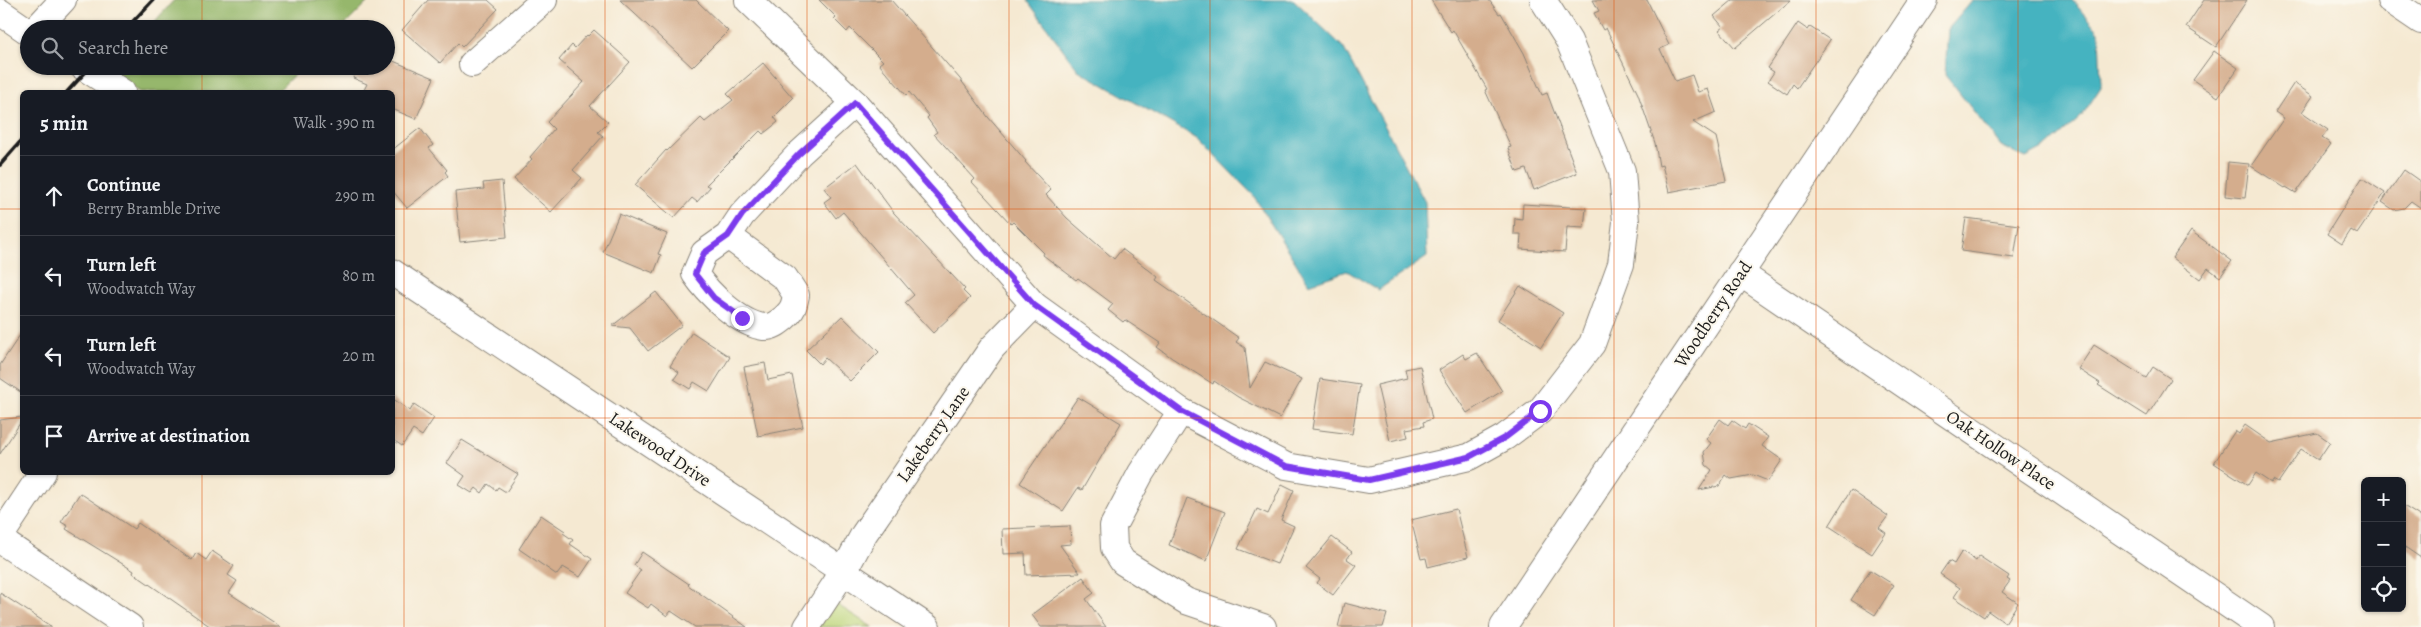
<!DOCTYPE html>
<html lang="en">
<head>
<meta charset="utf-8">
<style>
	:root { --surface:#171b24; --page:#242831; --text:#f1f3f6; --muted:#9ea1a6; --line:#363941 }
	body { margin:0; font-family:Alegreya,serif; background:var(--page); color:var(--text) }
	.controls { position:absolute; right:15px; bottom:15px; display:grid; overflow:hidden; border-radius:8px; box-shadow:0 1px 4px #0004 }
	.controls button { width:45px; height:45px; display:grid; place-items:center; padding:0; border:0; border-bottom:1px solid var(--line); background:var(--surface); color:var(--text); font:25px sans-serif }
	.stop { position:absolute; width:15px; height:15px; margin:-11px; border:4px solid #7c3aed; border-radius:50%; background:#fff }
	.stop.end { background:#7c3aed; border-color:#fff; box-shadow:0 1px 5px #0008 }
	.list { margin:0; padding:0; list-style:none }
	h2 { display:flex; justify-content:space-between; align-items:center; height:65px; margin:0; padding:0 20px; font-size:21px }
	h2 small { font-size:16px; font-weight:400; color:var(--muted) }
	.list li { display:grid; grid-template-columns:32px 1fr auto; gap:15px; align-items:center; box-sizing:border-box; height:80px; padding:0 20px; border-top:1px solid var(--line) }
	.list b { display:block; font-size:19px; white-space:nowrap }
	.list p { margin:0; font-size:16px; white-space:nowrap; color:var(--muted) }
	.list em { font-size:16px; font-style:normal; color:var(--muted) }
	.icon { flex:none; width:28px; height:28px; fill:none; stroke:currentColor; stroke-width:2; stroke-linecap:round; stroke-linejoin:round }
	.map { position:relative; flex:none; width:2421px; height:627px; overflow:hidden }
	.search { position:absolute; background:var(--surface); box-shadow:0 1px 4px #0004; left:20px; top:20px; width:375px; height:55px; display:flex; align-items:center; gap:12px; box-sizing:border-box; padding:0 18px; border-radius:28px; color:var(--muted); font-size:19px }
	.panel { position:absolute; background:var(--surface); box-shadow:0 1px 4px #0004; left:20px; top:90px; width:375px; height:385px; border-radius:8px }
	.map>svg:first-child { display:block }
	.green { fill:#bdd67c; stroke:#6c794c }
	.forest { fill:#96b76c; stroke:#596a44 }
	.water { fill:#45b3c0; stroke:#30686e }
	.building { fill:#d4ad8d }
	.lines { fill:none; stroke-linecap:round; stroke-linejoin:round }
	.minor-casing { stroke:#888277; stroke-width:28 }
	.minor { stroke:#fff; stroke-width:26 }
	.rail { stroke:#1c1c1c; stroke-width:4 }
	.route { stroke:#7c3aed; stroke-width:6 }
	.grid { fill:none; stroke:#de560d; stroke-width:1; stroke-opacity:0.55 }
	.labels { text-anchor:middle; stroke-width:4; stroke-linejoin:round; paint-order:stroke }
	.street-label { font-size:18px; fill:#1c1c1c; stroke:#fbf7ec }
</style>
</head>
<body>
<div class="map">
<svg width="2421" height="627" viewBox="0 0 2421 627">
	<rect width="100%" height="100%" fill="#fbf7ec"/>
	<filter id="ink" filterUnits="userSpaceOnUse"><feTurbulence type="fractalNoise" baseFrequency=".02" numOctaves="2"/><feDisplacementMap in="SourceGraphic" scale="10" xChannelSelector="R" yChannelSelector="G"/><feConvolveMatrix kernelMatrix="1 2 1 2 8 2 1 2 1" color-interpolation-filters="sRGB"/></filter>
	<filter id="wash" filterUnits="userSpaceOnUse"><feTurbulence type="fractalNoise" baseFrequency=".0096" numOctaves="4" result="noise"/><feDisplacementMap in="SourceGraphic" scale="20" xChannelSelector="R" yChannelSelector="G"/><feGaussianBlur stdDeviation="1.12" result="paint"/><feColorMatrix in="noise" values="0 0 0 0 0 0 0 0 0 0 0 0 0 0 0 0 0 1.4 0 .05"/><feComposite in="paint" operator="in"/></filter>
	<g filter="url(#wash)">
		<rect width="100%" height="100%" fill="#f5e9d2"/>
		<polygon class="green" points="833,602 872,627 816,627"/>
		<g class="forest">
			<polygon points="174,0 370,0 341,29 148,29"/>
			<polygon points="113,66 303,66 277,92 140,92 108,71"/>
		</g>
		<g class="water">
			<polygon points="1027,0 1294,0 1343,47 1425,202 1427,257 1378,290 1347,271 1309,284 1253,195 1197,138 1078,70"/>
			<polygon points="1973,0 2072,0 2099,32 2101,87 2081,117 2047,147 2026,158 2001,146 1945,75 1948,29"/>
		</g>
		<g id="blocks">
			<g class="building">
				<polygon points="428,0 488,0 498,9 462,47 458,43 440,63 402,30"/>
				<polygon points="620,0 696,0 728,31 692,67"/>
				<polygon points="819,0 891,0 960,79 988,117 1026,161 1025,162 1051,190 1046,195 1067,218 1114,259 1122,249 1158,277 1156,280 1239,338 1236,342 1245,348 1250,388 1265,362 1302,379 1280,418 1238,397 1214,381 1213,384 1172,358 1157,347 1160,343 1125,320 1123,322 1108,310 1113,304 1078,278 1076,280 1043,255 1044,253 1013,222 1011,224 972,182 975,179 934,134 937,132 927,118 929,116 909,92 906,95 879,64 883,61 850,28 847,32 834,19 836,17"/>
				<polygon points="1431,0 1489,0 1499,14 1501,13 1524,53 1542,95 1547,93 1577,173 1534,190 1526,169 1517,172 1508,148 1511,147 1485,90 1487,89 1453,30 1451,32"/>
				<polygon points="1593,0 1647,0 1669,45 1660,49 1675,81 1692,75 1698,92 1708,89 1716,112 1693,122 1716,137 1726,181 1669,192 1662,165 1659,166 1655,143 1638,94 1606,28 1603,30 1594,13 1599,11"/>
				<polygon points="1733,0 1791,0 1735,48 1719,30 1723,27 1714,16"/>
				<polygon points="2204,0 2247,0 2216,47 2186,27"/>
				<polygon points="1798,23 1808,30 1810,27 1830,40 1797,88 1793,84 1787,94 1768,81 1774,72 1768,68"/>
				<polygon points="594,30 630,62 590,106 608,122 598,132 603,136 573,170 582,178 551,212 514,179 532,159 530,157 554,129 547,122 584,82 559,60 572,45 575,48 587,35 588,36"/>
				<polygon points="2214,51 2238,68 2218,97 2193,80"/>
				<polygon points="386,58 434,78 416,119 392,109 392,92 363,92 367,84 353,78 358,66 386,66"/>
				<polygon points="763,63 793,98 774,117 778,122 763,134 760,131 706,185 710,187 697,202 692,198 674,218 635,185 666,150 667,151 701,118 705,122 733,100 727,94"/>
				<polygon points="2294,83 2313,96 2302,112 2328,130 2322,138 2331,144 2296,193 2286,187 2285,188 2251,166 2284,118 2275,112"/>
				<polygon points="420,128 433,145 429,148 447,170 445,172 448,176 407,208 392,190 392,150"/>
				<polygon points="2228,162 2249,164 2245,198 2225,196"/>
				<polygon points="857,163 894,213 965,289 963,291 970,298 933,333 905,303 914,295 843,212 836,218 824,202 831,197 824,188"/>
				<polygon points="2404,170 2421,182 2421,208 2411,201 2404,208 2394,210 2382,202"/>
				<polygon points="2362,178 2385,193 2357,234 2351,230 2342,244 2327,234"/>
				<polygon points="502,181 507,237 460,242 455,192 484,189 483,183"/>
				<polygon points="1523,204 1586,208 1584,228 1567,227 1565,252 1520,249 1521,234 1514,234 1515,218 1522,219"/>
				<polygon points="619,214 667,234 658,254 661,255 654,273 603,252"/>
				<polygon points="1966,218 2019,225 2014,258 1961,251"/>
				<polygon points="2191,231 2232,261 2220,277 2208,268 2200,279 2172,258"/>
				<polygon points="1520,286 1563,313 1541,347 1498,320"/>
				<polygon points="656,292 682,325 648,351 630,328 612,326"/>
				<polygon points="842,316 879,352 850,381 825,358 820,364 806,350"/>
				<polygon points="22,332 22,393 0,378 0,365"/>
				<polygon points="692,332 730,357 709,391 694,382 690,389 674,379 679,372 670,366"/>
				<polygon points="2094,345 2146,378 2153,367 2171,379 2147,416 2098,385 2100,383 2078,369"/>
				<polygon points="1477,353 1502,391 1467,413 1439,370 1463,354 1466,359"/>
				<polygon points="765,363 768,380 792,375 803,427 758,436 744,367"/>
				<polygon points="1420,366 1432,419 1423,422 1424,426 1406,429 1408,437 1390,441 1377,385 1407,378 1405,369"/>
				<polygon points="1320,379 1360,385 1352,434 1312,429"/>
				<polygon points="1078,397 1121,423 1082,490 1078,488 1063,511 1020,483"/>
				<polygon points="392,398 410,411 414,404 434,418 422,436 413,430 402,446 392,439"/>
				<polygon points="22,417 22,420 0,454 0,420"/>
				<polygon points="1720,419 1728,425 1732,420 1745,429 1748,424 1768,437 1762,446 1782,460 1768,481 1753,475 1731,479 1726,475 1719,486 1699,490 1712,470 1706,465 1704,452 1711,443 1706,439"/>
				<polygon points="2245,425 2271,443 2317,433 2330,442 2318,460 2301,449 2278,483 2273,480 2271,483 2256,473 2248,485 2214,463 2235,431 2239,434"/>
				<polygon points="462,440 518,474 506,492 498,487 496,490 488,484 482,493 476,488 472,493 459,485 465,476 447,463"/>
				<polygon points="1282,484 1294,490 1281,520 1294,526 1277,564 1238,549 1257,509 1268,514"/>
				<polygon points="1851,490 1888,516 1879,528 1886,533 1872,554 1829,526"/>
				<polygon points="80,493 134,529 138,523 192,560 196,553 206,560 212,551 234,566 228,575 237,581 229,593 281,627 211,627 133,573 134,571 66,529 68,526 61,522"/>
				<polygon points="1187,498 1225,512 1206,561 1169,545"/>
				<polygon points="2402,505 2421,517 2421,558 2402,545"/>
				<polygon points="1456,509 1468,557 1428,567 1426,558 1421,559 1411,520"/>
				<polygon points="541,515 565,531 563,533 573,540 570,544 592,559 580,577 563,567 557,575 519,549"/>
				<polygon points="1070,526 1071,544 1060,545 1080,573 1026,575 1025,553 1003,554 1002,529"/>
				<polygon points="1332,537 1352,552 1347,559 1356,565 1333,595 1317,583 1320,579 1306,568"/>
				<polygon points="1962,551 1976,561 1979,556 2009,576 2007,579 2010,581 2002,592 2018,603 2005,623 1988,611 1984,617 1954,597 1960,588 1940,574 1949,561 1954,564"/>
				<polygon points="642,552 689,584 688,585 747,627 695,627 671,611 667,616 651,604 648,608 625,593 641,570 634,565"/>
				<polygon points="1870,570 1894,585 1875,615 1851,600"/>
				<polygon points="1083,577 1094,593 1086,599 1106,627 1041,627 1032,615"/>
				<polygon points="0,593 52,627 0,627"/>
				<polygon points="1344,603 1387,614 1383,627 1338,627"/>
			</g>
		</g>
	</g>
	<g filter="url(#ink)">
		<use href="#blocks" fill-opacity="0" stroke="#888277" stroke-width="1"/>
		<g class="lines">
			<g class="minor-casing">
				<g id="minor">
					<polyline points="748,0 855,103 1034,305 1181,411 1286,466 1369,480 1469,457 1505,437 1540,411 1592,344 1621,264 1626,222 1622,171 1569,41 1543,0"/>
					<polyline points="2390,0 2421,21"/>
					<polyline points="0,12 29,32"/>
					<polyline points="36,29 63,0"/>
					<polyline points="472,64 544,0"/>
					<polyline points="82,66 122,92"/>
					<path d="M728 236 785 278 796 295C794 306 793 310 784 318 779 322 772 328 764 327 739 324 708 293 695 274L704 253 728 236 742 215 799 154 855 103"/>
					<polyline points="392,272 927,627"/>
					<polyline points="1740,273 2261,627"/>
					<polyline points="1181,411 1141,473 1113,526 1114,548 1123,562 1186,601 1263,627"/>
					<polyline points="0,537 43,472"/>
					<polyline points="0,540 130,627"/>
					<polyline points="807,627 844,571 864,534 992,348 1034,305"/>
					<polyline points="1503,627 1924,0"/>
				</g>
			</g>
			<use href="#minor" class="minor"/>
			<g class="rail">
				<polyline points="126,29 153,0"/>
				<polyline points="67,92 91,66"/>
				<polyline points="0,165 22,140"/>
			</g>
		</g>
	</g>
	<g class="lines" filter="url(#ink)">
		<polyline class="route" points="742,318 714,298 695,274 704,253 728,236 742,215 799,154 855,103 1034,305 1181,411 1286,466 1369,480 1469,457 1506,437 1540,411"/>
	</g>
	<path class="grid" d="M202 0V29M404 0V627M605 0V627M807 0V627M1009 0V627M1210 0V627M1412 0V627M1614 0V627M1816 0V627M2018 0V627M2219 0V627M202 66V92M0 209H22M392 209H2421M0 418H22M392 418H2421M202 472V627"/>
	<g class="labels">
		<g class="street-label">
			<text transform="translate(1713 314) rotate(-56)" y="6">Woodberry Road</text>
			<text transform="translate(933 434) rotate(-55)" y="6">Lakeberry Lane</text>
			<text transform="translate(660 449) rotate(34)" y="6">Lakewood Drive</text>
			<text transform="translate(2001 450) rotate(34)" y="6">Oak Hollow Place</text>
		</g>
	</g>
</svg>
<div class="controls">
<button>+</button>
<button>−</button>
<button><svg class="icon" aria-label="locate" viewBox="0 0 24 24"><circle cx="12" cy="12" r="6"/><path d="M12 2v4M12 18v4M2 12h4M18 12h4"/></svg></button>
</div>
<div class="stop" style="left:1540px;top:411px"></div>
<div class="stop end" style="left:742px;top:318px"></div>
<div class="search"><svg class="icon" aria-label="search" viewBox="0 0 24 24"><circle cx="10" cy="10" r="6"/><path d="M15 15l6 6"/></svg>Search here</div>
<section class="panel">
<h2>5 min<small>Walk · 390 m</small></h2>
<ul class="list">
<li><svg class="icon" aria-label="ahead" viewBox="0 0 24 24"><path d="M12 20V5M6 11l6-6 6 6"/></svg><div><b>Continue</b><p>Berry Bramble Drive</p></div><em>290 m</em></li>
<li><svg class="icon" aria-label="left" viewBox="0 0 24 24"><path d="M17 20v-9H6M10 6l-5 5 5 5"/></svg><div><b>Turn left</b><p>Woodwatch Way</p></div><em>80 m</em></li>
<li><svg class="icon" aria-label="left" viewBox="0 0 24 24"><path d="M17 20v-9H6M10 6l-5 5 5 5"/></svg><div><b>Turn left</b><p>Woodwatch Way</p></div><em>20 m</em></li>
<li><svg class="icon" aria-label="arrive" viewBox="0 0 24 24"><path d="M6 21V4h12l-3 4 3 4H6"/></svg><div><b>Arrive at destination</b></div></li>
</ul>
</section>
</div>
</body>
</html>
